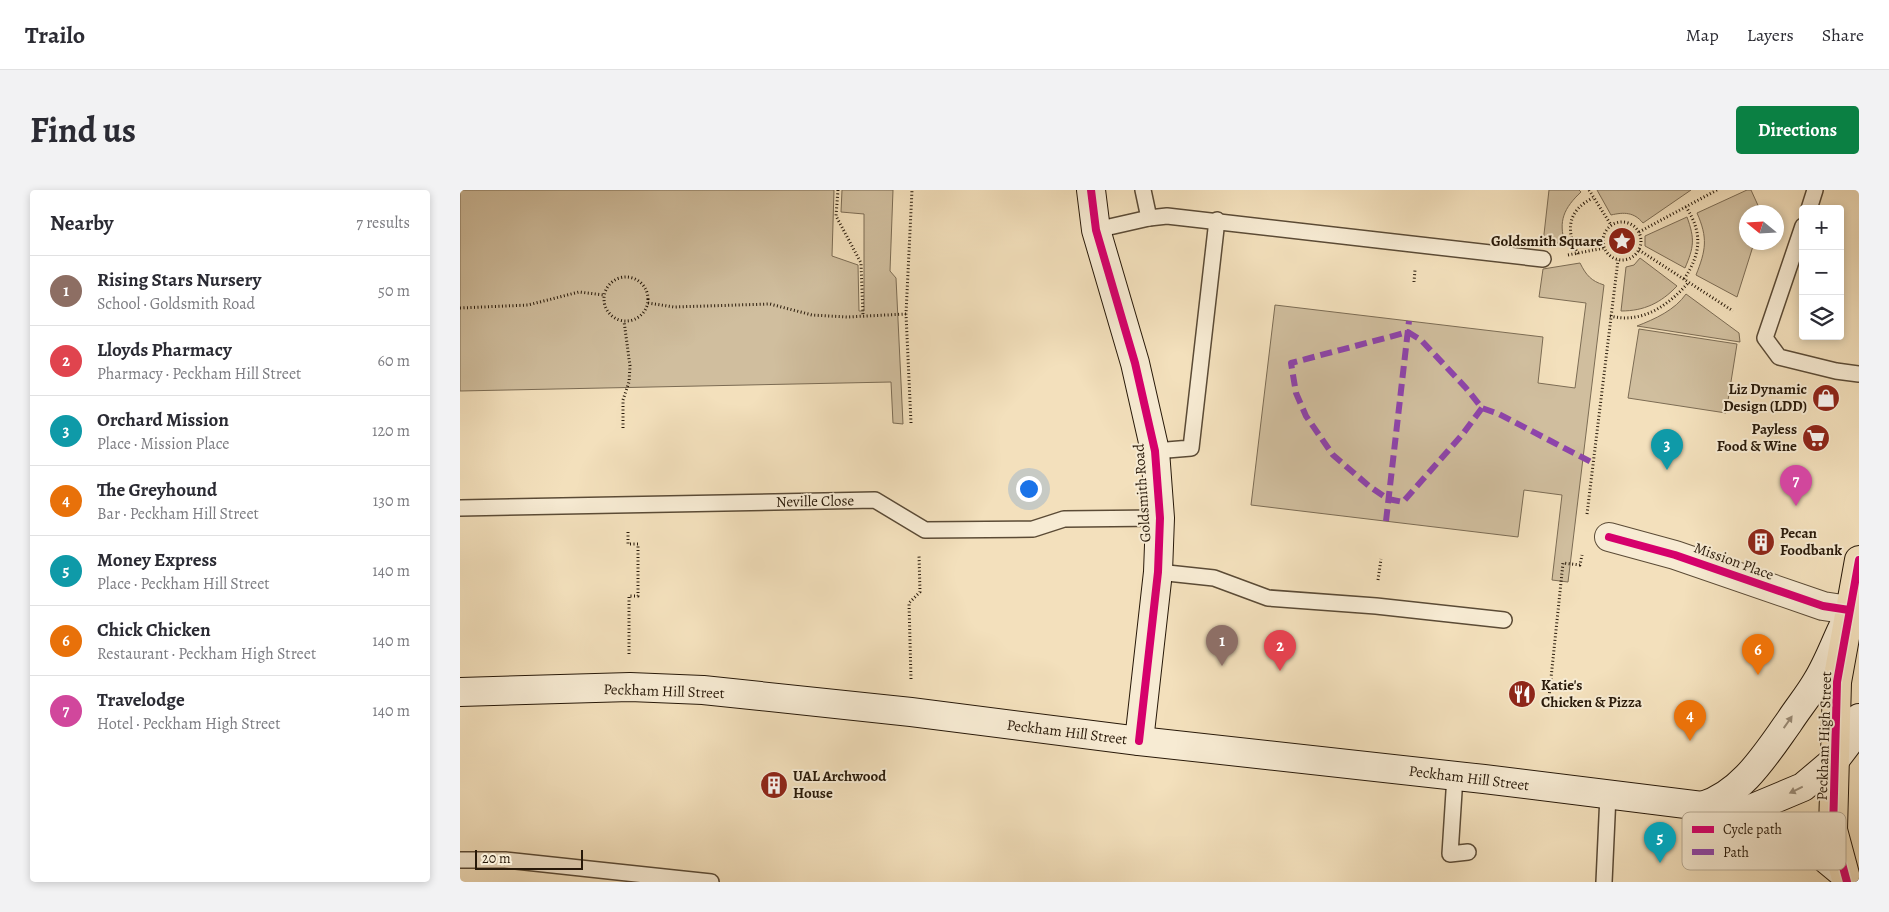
<!DOCTYPE html>
<html lang="en">
<head>
<meta charset="utf-8">
<style>
	:root { --surface:#fff; --page:#f2f2f3; --text:#2b2b33; --muted:#7c7c81; --line:#e1e1e2; --accent:#0b8043 }
	body { margin:0; font-family:Alegreya,serif; background:var(--page); color:var(--text) }
	.controls { position:absolute; right:15px; top:15px; display:grid; overflow:hidden; border-radius:5px; box-shadow:0 2px 8px #0003 }
	.controls button { width:45px; height:45px; display:grid; place-items:center; padding:0; border:0; border-bottom:1px solid var(--line); background:var(--surface); color:var(--text); font:25px sans-serif }
	.compass { position:absolute; left:1279px; top:15px; width:45px; height:45px; border-radius:50%; background:var(--surface); box-shadow:0 2px 8px #0003; rotate:288deg }
	.scale { position:absolute; left:15px; bottom:12px; width:108px; box-sizing:border-box; padding-left:5px; border:2px solid #281909; border-top:0; font-size:14px; line-height:18px; white-space:nowrap; color:#281909; -webkit-text-stroke:4px #f7ebd3; paint-order:stroke }
	.you { position:absolute; left:568px; top:298px; width:18px; height:18px; margin:-12px; border:4px solid #fff; border-radius:50%; background:#1a73e8; box-shadow:0 0 0 8px #1a73e833 }
	.badge { display:grid; place-items:center; width:32px; height:32px; border-radius:50%; background:var(--accent); color:#fff; font-size:16px; font-weight:700 }
	.pin { position:absolute; translate:-50% -41px; filter:drop-shadow(0 1px 2px #0008) }
	.pin::after { content:''; position:absolute; top:26px; width:18px; height:15px; background:inherit; clip-path:polygon(0 0,100% 0,50% 100%) }
	.list { margin:0; padding:0; list-style:none }
	h2 { display:flex; justify-content:space-between; align-items:center; height:65px; margin:0; padding:0 20px; font-size:21px }
	h2 small { font-size:16px; font-weight:400; color:var(--muted) }
	.list li { display:grid; grid-template-columns:32px 1fr auto; gap:15px; align-items:center; box-sizing:border-box; height:70px; padding:0 20px; border-top:1px solid var(--line) }
	.list b { display:block; font-size:19px; white-space:nowrap }
	.list p { margin:0; font-size:16px; white-space:nowrap; color:var(--muted) }
	.list em { font-size:16px; font-style:normal; color:var(--muted) }
	.icon { flex:none; width:28px; height:28px; fill:none; stroke:currentColor; stroke-width:2; stroke-linecap:round; stroke-linejoin:round }
	.map { position:relative; flex:none; width:1399px; height:692px; overflow:hidden; border-radius:5px }
	header { display:flex; align-items:center; gap:30px; box-sizing:border-box; height:70px; padding:0 25px; background:var(--surface); border-bottom:1px solid var(--line) }
	header strong { font-size:24px }
	nav { display:flex; gap:28px; margin-inline-start:auto; font-size:18px }
	.intro { display:flex; align-items:center; justify-content:space-between; box-sizing:border-box; height:120px; padding:0 30px }
	h1 { margin:0; font-size:35px }
	.button { padding:12px 22px; border-radius:5px; background:var(--accent); color:#fff; font-size:18px; font-weight:700 }
	main { display:flex; gap:30px; padding:0 30px }
	aside { flex:1; background:var(--surface); border-radius:5px; box-shadow:0 2px 8px #0003 }
	.map>svg:first-child { display:block }
	.green { fill:#d0be9e; stroke:#7c6c54 }
	.lines { fill:none; stroke-linecap:round; stroke-linejoin:round }
	.lane-casing { stroke:#5b4b36; stroke-width:18 }
	.street-casing { stroke:#5b4b36; stroke-width:30 }
	.secondary-casing { stroke:#281909; stroke-width:30 }
	.highway-casing { stroke:#281909; stroke-width:30 }
	.path { stroke:#281909; stroke-width:3; stroke-dasharray:1 2.5; stroke-linecap:butt }
	.lane { stroke:#f7ebd3; stroke-width:15 }
	.street { stroke:#f7ebd3; stroke-width:28 }
	.secondary { stroke:#f7ebd3; stroke-width:28 }
	.highway { stroke:#f3e0bc; stroke-width:28 }
	.quiet { stroke:#8e44ad; stroke-width:6; stroke-dasharray:12 6; stroke-linecap:butt }
	.cycleway-casing { stroke:#f7ebd3; stroke-width:11 }
	.cycleway { stroke:#d6006c; stroke-width:8 }
	.oneway { fill:#9a8c78 }
	.labels { text-anchor:middle; stroke-width:4; stroke-linejoin:round; paint-order:stroke }
	.poi-label { font-size:15px; font-weight:bold; fill:#281909; stroke:#f7ebd3; text-anchor:end }
	.street-label { font-size:15px; fill:#281909; stroke:#f7ebd3 }
	.key { fill:#f7ebd3; stroke:#b9ac96; stroke-width:1 }
	.key-label { font-size:14px; fill:#281909 }
</style>
</head>
<body>
<header>
<strong>Trailo</strong>
<nav><a>Map</a><a>Layers</a><a>Share</a></nav>
</header>
<div class="intro"><h1>Find us</h1><a class="button">Directions</a></div>
<main>
<aside>
<h2>Nearby<small>7 results</small></h2>
<ul class="list">
<li><span class="badge" style="background:#8d6e63">1</span><div><b>Rising Stars Nursery</b><p>School · Goldsmith Road</p></div><em>50 m</em></li>
<li><span class="badge" style="background:#e0444e">2</span><div><b>Lloyds Pharmacy</b><p>Pharmacy · Peckham Hill Street</p></div><em>60 m</em></li>
<li><span class="badge" style="background:#0f9aa8">3</span><div><b>Orchard Mission</b><p>Place · Mission Place</p></div><em>120 m</em></li>
<li><span class="badge" style="background:#e8710a">4</span><div><b>The Greyhound</b><p>Bar · Peckham Hill Street</p></div><em>130 m</em></li>
<li><span class="badge" style="background:#0f9aa8">5</span><div><b>Money Express</b><p>Place · Peckham Hill Street</p></div><em>140 m</em></li>
<li><span class="badge" style="background:#e8710a">6</span><div><b>Chick Chicken</b><p>Restaurant · Peckham High Street</p></div><em>140 m</em></li>
<li><span class="badge" style="background:#d1479c">7</span><div><b>Travelodge</b><p>Hotel · Peckham High Street</p></div><em>140 m</em></li>
</ul>
</aside>
<div class="map">
<svg width="1399" height="692" viewBox="0 0 1399 692">
	<rect width="100%" height="100%" fill="#f3e0bc"/>
	<filter id="stains"><feTurbulence type="fractalNoise" baseFrequency=".004" numOctaves="4"/><feColorMatrix values="0 0 0 0 .2 0 0 0 0 .09 0 0 0 0 .02 0 0 0 .5 -.17"/></filter>
	<radialGradient id="worn" r=".72"><stop offset=".6" stop-color="#630" stop-opacity="0"/><stop offset="1" stop-color="#630" stop-opacity=".3"/></radialGradient>
	<g class="green">
		<polygon points="0,0 374,0 372,66 398,75 399,121 404,121 404,24 381,22 382,0 433,0 430,81 436,88 443,234 433,233 431,192 0,201"/>
		<path d="M1089 0H1119L1121 2C1104 18 1098 31 1105 53H1083Z"/>
		<path d="M1137 0H1231L1183 33C1174 22 1164 22 1151 25Z"/>
		<path d="M1287 0H1291L1301 22H1286V52L1294 53 1277 107 1236 85C1246 60 1248 48 1237 23Z"/>
		<path d="M1227 27C1235 49 1234 57 1225 78L1185 56V46Z"/>
		<path d="M1180 68 1217 96C1201 113 1184 121 1161 121L1166 77 1174 75Z"/>
		<path d="M1120 73C1126 85 1131 91 1144 95L1108 392 1092 390 1102 305 1064 300 1058 347 791 315 815 115 1083 147 1078 193 1115 198 1126 113 1079 107 1083 79Z"/>
		<path d="M1226 104 1279 143 1280 152 1177 136C1195 129 1215 120 1226 104Z"/>
		<polygon points="1179,139 1277,154 1266,223 1168,208"/>
	</g>
	<g class="lines">
		<g class="lane-casing">
			<g id="lane">
				<polyline points="683,0 689,28"/>
				<polyline points="1349,19 1355,0"/>
				<polyline points="1343,36 1305,148 1319,167 1376,181 1399,184"/>
				<polyline points="636,40 689,28 707,26 1083,69"/>
				<polyline points="695,261 731,258 757,30"/>
				<polyline points="0,318 415,310 465,340 573,339 604,329 700,328"/>
				<polyline points="698,382 754,388 808,408 916,416 1044,430"/>
				<polyline points="995,586 990,664 1008,662"/>
				<polyline points="0,670 45,670 251,692"/>
				<polyline points="1144,692 1148,605"/>
			</g>
		</g>
		<g class="street-casing">
			<polyline id="street" points="1149,347 1215,365 1363,416 1389,420"/>
		</g>
		<g class="secondary-casing">
			<g id="secondary">
				<polyline points="631,0 636,40 675,173 695,261 700,328 698,382 679,551"/>
				<polyline points="0,502 170,497 243,500 451,522 679,551 1024,589 1242,616 1281,623 1307,632 1349,655 1384,684"/>
				<path d="M1242 616C1282 604 1306 564 1329 532 1338 518 1349 505 1357 491 1367 475 1374 456 1382 439"/>
				<polyline points="1281,623 1343,597 1375,570 1391,549 1399,528"/>
			</g>
		</g>
		<g class="highway-casing">
			<polyline id="highway" points="1387,692 1373,640 1377,492 1399,370"/>
		</g>
		<g class="path">
			<polyline points="378,0 376,26 401,73 403,126"/>
			<polyline points="1129,0 1151,35"/>
			<circle cx="1162" cy="51" r="19"/>
			<polyline points="1179,42 1257,0"/>
			<polyline points="1179,60 1273,121"/>
			<path d="M1118 64C1105 40 1108 20 1133 8"/>
			<polyline points="1108,65 1144,58"/>
			<circle cx="166" cy="109" r="22"/>
			<path d="M1224 89C1241 64 1243 43 1226 17"/>
			<polyline points="954,92 955,80"/>
			<polyline points="188,113 214,117 310,114 352,125 387,127 446,124"/>
			<polyline points="0,118 68,115 119,102 144,105"/>
			<path d="M1150 126C1182 134 1208 116 1229 92"/>
			<polyline points="451,233 446,124 452,0"/>
			<polyline points="163,238 163,210 169,192 170,176 164,131"/>
			<polyline points="1127,324 1158,70"/>
			<polyline points="168,342 168,354 178,354 178,406 169,406 169,466"/>
			<polyline points="918,390 921,369"/>
			<polyline points="451,489 449,413 460,402 459,365"/>
			<polyline points="1088,517 1103,373 1120,375 1122,365"/>
		</g>
		<use href="#lane" class="lane"/>
		<use href="#street" class="street"/>
		<use href="#secondary" class="secondary"/>
		<use href="#highway" class="highway"/>
		<g class="quiet">
			<polyline points="1022,218 1002,245 943,312 928,309 909,296 873,265 846,226 836,203 831,173 948,142 961,150 1006,198 1022,218 1039,224 1133,273"/>
			<polyline points="926,331 949,131"/>
		</g>
		<g class="cycleway-casing">
			<g id="cycleway">
				<polyline points="631,0 636,40 675,173 695,261 700,328 698,382 679,551"/>
				<polyline points="1149,347 1215,365 1363,416 1389,420"/>
				<polyline points="1387,692 1373,640 1377,492 1399,370"/>
			</g>
		</g>
		<use href="#cycleway" class="cycleway"/>
	</g>
	<defs><path id="oneway-solid" d="M-6-.8H1V-3.2L6.5 0L1 3.2V.8H-6Z" transform="scale(1.25)"/></defs>
	<g class="oneway">
		<use href="#oneway-solid" transform="translate(1328 532) rotate(-55)"/>
		<use href="#oneway-solid" transform="translate(1336 600) rotate(154)"/>
	</g>
	<defs>
		<g id="sight-disc" transform="scale(1.4375)"><circle r="9.5" fill="#8f2418" stroke="#f7ebd3"/><path d="M0-6L1.8-2.2L6-1.7L2.9 1.2L3.7 5.4L0 3.3L-3.7 5.4L-2.9 1.2L-6-1.7L-1.8-2.2Z" fill="#fff"/></g>
		<g id="shop-disc" transform="scale(1.4375)"><circle r="9.5" fill="#8f2418" stroke="#f7ebd3"/><path d="M-5-2.5h2.3a2.7 3.5 0 0 1 5.4 0H5L5.5 6h-11ZM-1.5-2.5h3a1.5 2.3 0 0 0-3 0Z" fill="#fff"/></g>
		<g id="supermarket-disc" transform="scale(1.4375)"><circle r="9.5" fill="#8f2418" stroke="#f7ebd3"/><path d="M-6-5.5h2.5l.6 2H6L4.5 2H-2.5L-4.4-4H-6ZM-1.5 3.2a1.3 1.3 0 1 0 .1 0ZM3 3.2a1.3 1.3 0 1 0 .1 0Z" fill="#fff"/></g>
		<g id="building-disc" transform="scale(1.4375)"><circle r="9.5" fill="#8f2418" stroke="#f7ebd3"/><path d="M-4-6H4V6H1V3H-1V6H-4ZM-2.5-4.3h1.7v1.8h-1.7ZM.8-4.3h1.7v1.8H.8ZM-2.5-1h1.7V.8h-1.7ZM.8-1h1.7V.8H.8Z" fill="#fff"/></g>
		<g id="restaurant-disc" transform="scale(1.4375)"><circle r="9.5" fill="#8f2418" stroke="#f7ebd3"/><path d="M-5-6h1v4h1v-4h1v4h1v-4h1v5L-1.5 .5V6h-2V.5L-5-1ZM5-6V6H3V1.5H1.5Q1.5-4 5-6Z" fill="#fff"/></g>
	</defs>
	<g fill-rule="evenodd">
		<use href="#sight-disc" x="1162" y="51"/>
		<use href="#shop-disc" x="1366" y="208"/>
		<use href="#supermarket-disc" x="1356" y="248"/>
		<use href="#building-disc" x="1301" y="352"/>
		<use href="#restaurant-disc" x="1062" y="504"/>
		<use href="#building-disc" x="314" y="595"/>
	</g>
	<g class="labels">
		<g class="poi-label">
			<text x="1143" y="56">Goldsmith Square</text>
			<text x="1347" y="204">Liz Dynamic<tspan x="1347" dy="17">Design (LDD)</tspan></text>
			<text x="1337" y="244">Payless<tspan x="1337" dy="17">Food &amp; Wine</tspan></text>
			<text x="1320" y="348" text-anchor="start">Pecan<tspan x="1320" dy="17">Foodbank</tspan></text>
			<text x="1081" y="500" text-anchor="start">Katie's<tspan x="1081" dy="17">Chicken &amp; Pizza</tspan></text>
			<text x="333" y="591" text-anchor="start">UAL Archwood<tspan x="333" dy="17">House</tspan></text>
		</g>
		<g class="street-label">
			<text transform="translate(682 303) rotate(-94)" y="5">Goldsmith Road</text>
			<text transform="translate(355 311) rotate(-1)" y="5">Neville Close</text>
			<text transform="translate(1274 371) rotate(20)" y="5">Mission Place</text>
			<text transform="translate(204 501) rotate(2)" y="5">Peckham Hill Street</text>
			<text transform="translate(607 542) rotate(7)" y="5">Peckham Hill Street</text>
			<text transform="translate(1364 546) rotate(-88)" y="5">Peckham High Street</text>
			<text transform="translate(1009 588) rotate(7)" y="5">Peckham Hill Street</text>
		</g>
	</g>
	<rect x="1222" y="622" width="164" height="58" rx="8" class="key"/>
	<rect x="1232" y="636" width="22" height="7" fill="#d6006c"/>
	<rect x="1232" y="659" width="22" height="6" fill="#8e44ad"/>
	<g class="key-label">
		<text x="1263" y="644">Cycle path</text>
		<text x="1263" y="667">Path</text>
	</g>
	<rect width="100%" height="100%" filter="url(#stains)"/>
	<rect width="100%" height="100%" fill="url(#worn)"/>
</svg>
<div class="controls">
<button>+</button>
<button>−</button>
<button><svg class="icon" aria-label="layers" viewBox="0 0 24 24"><path d="M12 4l9 5-9 5-9-5zM3 14l9 5 9-5"/></svg></button>
</div>
<svg class="compass" viewBox="-18 -18 36 36"><path d="M0-13l5 13h-10z" fill="#e53935"/><path d="M0 13l5-13h-10z" fill="#7c7c81"/></svg>
<div class="scale">20 m</div>
<div class="you"></div>
<div class="pin badge" style="left:762px;top:476px;background:#8d6e63">1</div>
<div class="pin badge" style="left:820px;top:481px;background:#e0444e">2</div>
<div class="pin badge" style="left:1207px;top:280px;background:#0f9aa8">3</div>
<div class="pin badge" style="left:1230px;top:551px;background:#e8710a">4</div>
<div class="pin badge" style="left:1200px;top:673px;background:#0f9aa8">5</div>
<div class="pin badge" style="left:1298px;top:485px;background:#e8710a">6</div>
<div class="pin badge" style="left:1336px;top:316px;background:#d1479c">7</div>
</div>
</main>
</body>
</html>
